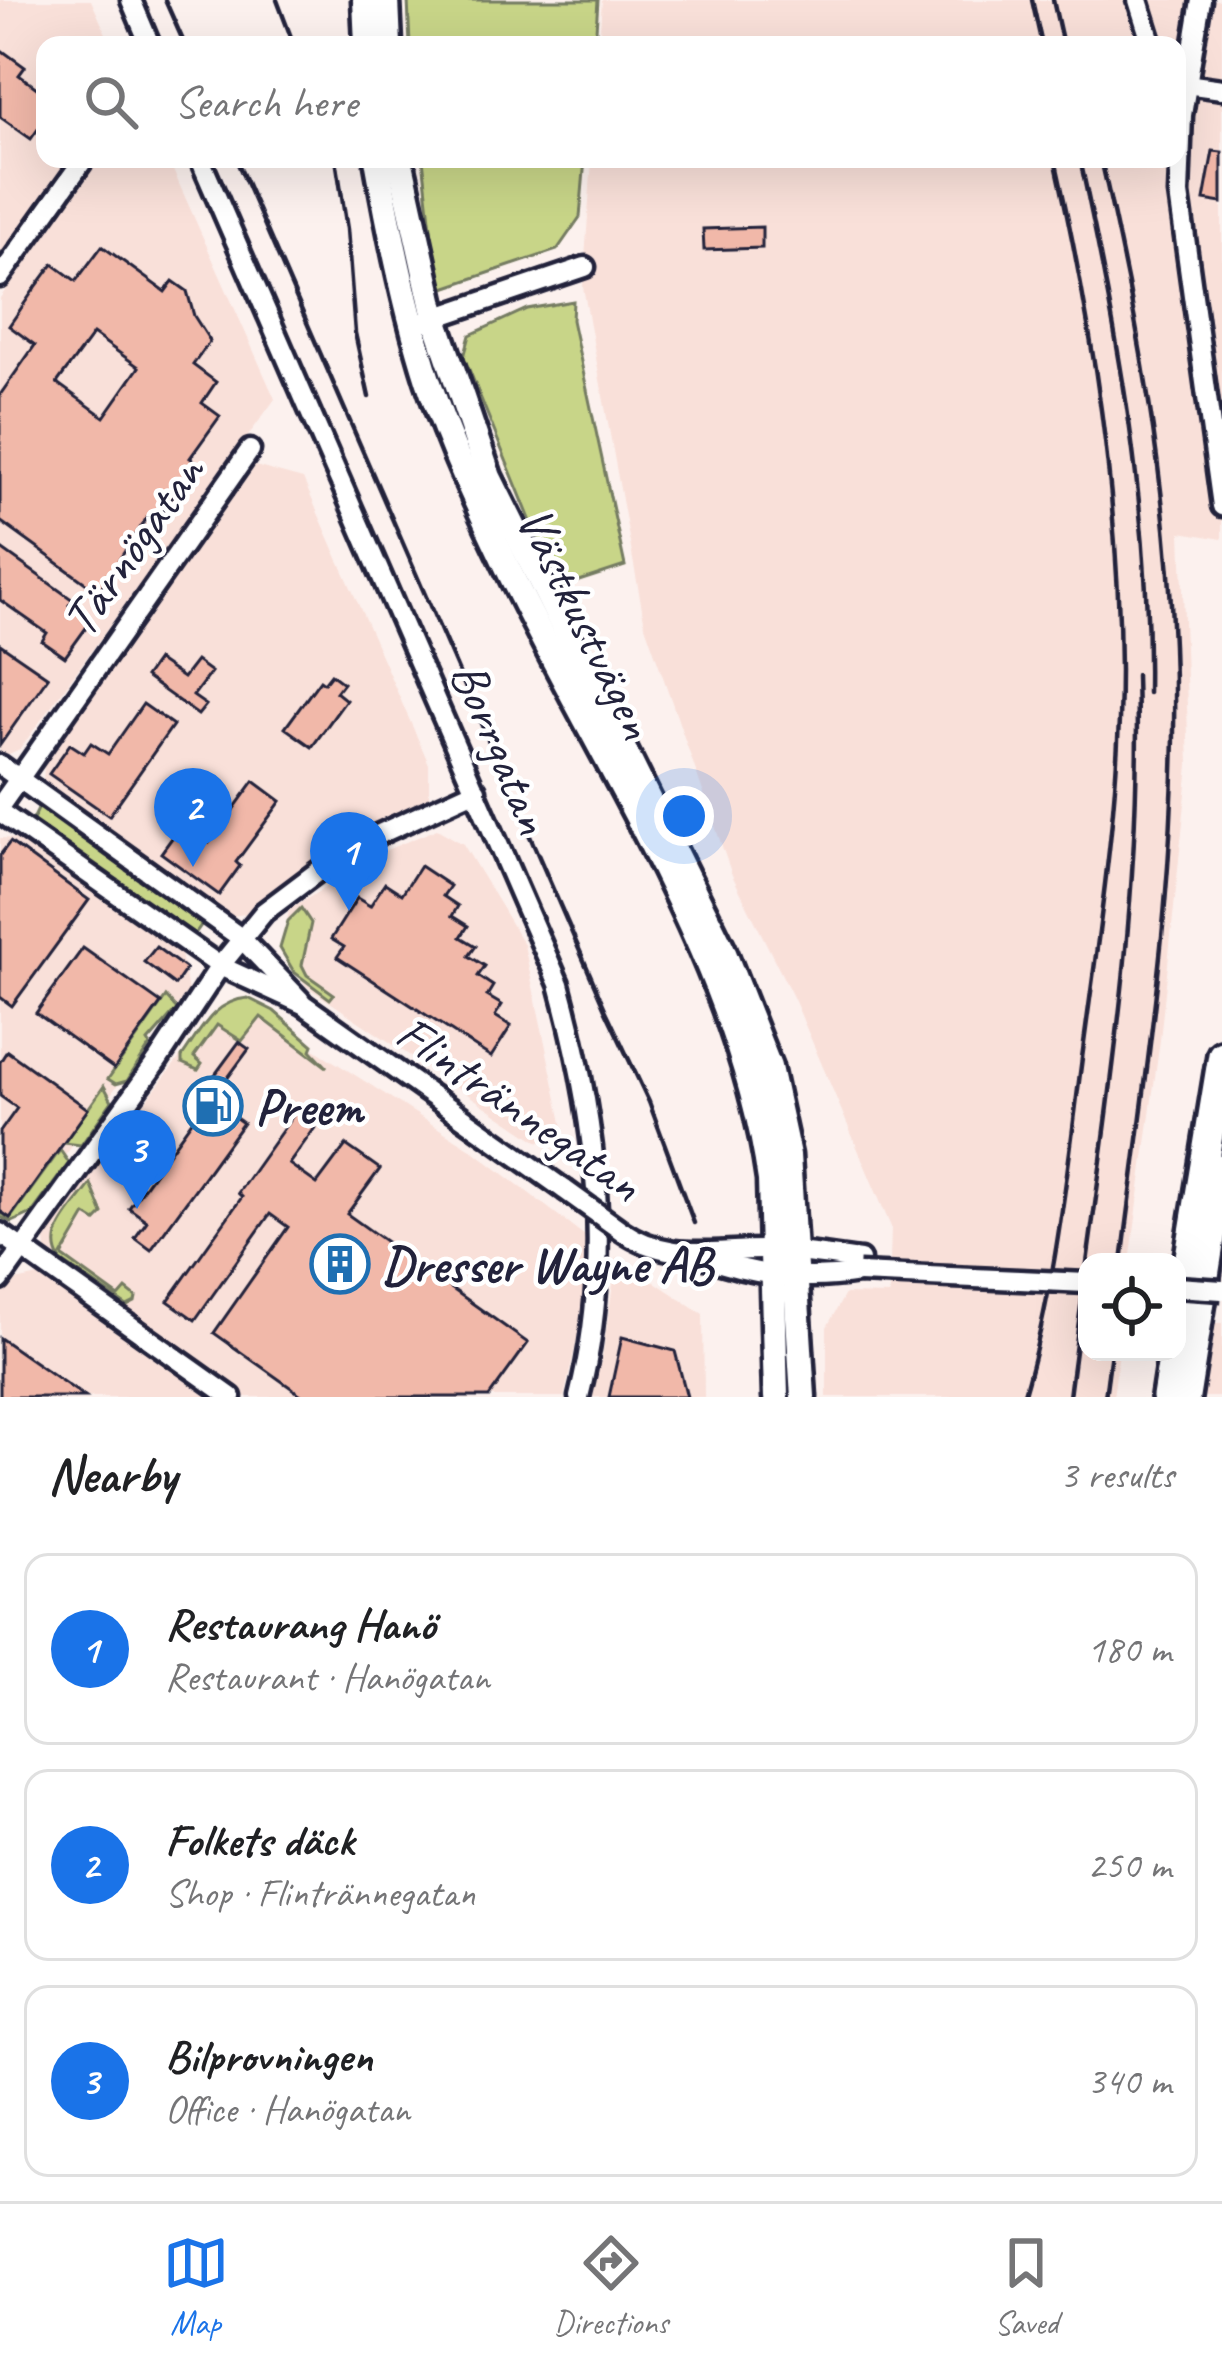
<!DOCTYPE html>
<html lang="en">
<head>
<meta charset="utf-8">
<style>
	:root { --surface:#fff; --page:#f2f2f2; --text:#202124; --muted:#757577; --line:#e0e0e0; --accent:#1a73e8 }
	body { margin:0; font-family:Caveat,sans-serif; background:var(--page); color:var(--text) }
	.controls { position:absolute; right:36px; bottom:36px; display:grid; overflow:hidden; border-radius:24px; box-shadow:0 12px 48px #0002 }
	.controls button { width:108px; height:108px; display:grid; place-items:center; padding:0; border:0; border-bottom:3px solid var(--line); background:var(--surface); color:var(--text); font:60px sans-serif }
	.you { position:absolute; left:684px; top:816px; width:42px; height:42px; margin:-30px; border:9px solid #fff; border-radius:50%; background:#1a73e8; box-shadow:0 0 0 18px #1a73e833 }
	.badge { display:grid; place-items:center; width:78px; height:78px; border-radius:50%; background:var(--accent); color:#fff; font-size:39px; font-weight:700 }
	.pin { position:absolute; translate:-50% -99px; filter:drop-shadow(0 3px 6px #0008) }
	.pin::after { content:''; position:absolute; top:63px; width:42px; height:36px; background:inherit; clip-path:polygon(0 0,100% 0,50% 100%) }
	.list { margin:0; padding:0; list-style:none }
	h2 { display:flex; justify-content:space-between; align-items:center; height:156px; margin:0; padding:0 48px; font-size:51px }
	h2 small { font-size:39px; font-weight:400; color:var(--muted) }
	.list li { display:grid; grid-template-columns:78px 1fr auto; gap:36px; align-items:center; box-sizing:border-box; height:192px; margin:0 24px 24px; padding:0 24px; border:3px solid var(--line); border-radius:24px }
	.list b { display:block; font-size:45px; white-space:nowrap }
	.list p { margin:0; font-size:39px; white-space:nowrap; color:var(--muted) }
	.list em { font-size:39px; font-style:normal; color:var(--muted) }
	.icon { flex:none; width:66px; height:66px; fill:none; stroke:currentColor; stroke-width:2; stroke-linecap:round; stroke-linejoin:round }
	.map { position:relative; flex:none; width:1222px; height:1397px; overflow:hidden }
	.search { position:absolute; background:var(--surface); box-shadow:0 12px 48px #0002; left:36px; right:36px; top:36px; height:132px; display:flex; align-items:center; gap:30px; box-sizing:border-box; padding:0 42px; border-radius:24px; color:var(--muted); font-size:45px }
	.sheet { height:804px; background:var(--surface) }
	nav { display:flex; justify-content:space-around; align-items:center; box-sizing:border-box; height:168px; border-top:3px solid var(--line); background:var(--surface); font-size:33px; color:var(--muted) }
	nav a { display:grid; justify-items:center; gap:6px }
	nav .on { color:var(--accent) }
	.map>svg:first-child { display:block }
	.built { fill:#f9e0d9 }
	.green { fill:#c8d588; stroke:#757c62; stroke-width:3 }
	.building { fill:#f1b8a9; stroke:#22223b; stroke-width:3; fill-rule:evenodd }
	.lines { fill:none; stroke-linecap:round; stroke-linejoin:round }
	.minor-casing { stroke:#22223b; stroke-width:27 }
	.major-casing { stroke:#22223b; stroke-width:33 }
	.highway-casing { stroke:#22223b; stroke-width:36 }
	.minor { stroke:#fff; stroke-width:18 }
	.major { stroke:#fff; stroke-width:24 }
	.highway { stroke:#fff; stroke-width:27 }
	.rail { stroke:#22223b; stroke-width:4.5 }
	.minor-bridge-casing { stroke:#22223b; stroke-width:27; stroke-linecap:butt }
	.minor-bridge { stroke:#fff; stroke-width:18 }
	.labels { text-anchor:middle; stroke-width:9; stroke-linejoin:round; paint-order:stroke }
	.street-label { font-size:51px; fill:#22223b; stroke:#fff }
	.poi-label { font-size:51px; font-weight:bold; fill:#22223b; stroke:#fff; text-anchor:start }
</style>
</head>
<body>
<div class="map">
<svg width="1222" height="1397" viewBox="0 0 1222 1397">
	<rect width="100%" height="100%" fill="#fcf1ee"/>
	<filter id="ink" filterUnits="userSpaceOnUse"><feTurbulence type="fractalNoise" baseFrequency=".00833" numOctaves="2"/><feDisplacementMap in="SourceGraphic" scale="24" xChannelSelector="R" yChannelSelector="G"/><feConvolveMatrix kernelMatrix="1 2 1 2 8 2 1 2 1" color-interpolation-filters="sRGB"/></filter>
	<g filter="url(#ink)">
		<g class="built">
			<polygon points="0,0 91,0 111,45 45,45 45,159 69,159 0,255"/>
			<polygon points="602,0 1222,0 1222,539 1181,532 1189,765 1160,1040 1130,1262 1087,1262 1087,1352 1119,1352 1113,1397 827,1397 827,1327 845,1294 889,1295 891,1227 794,999 732,875 645,625 583,287 592,159 1177,159 1177,45 599,45"/>
			<polygon points="99,159 168,159 275,399 20,749 0,758 0,298"/>
			<polygon points="255,466 303,479 429,764 429,801 325,850 244,914 222,918 43,782 44,764"/>
			<polygon points="437,829 463,844 524,945 567,1146 537,1141 306,986 282,950 289,910 384,851"/>
			<polygon points="0,838 20,839 181,954 188,991 20,1216 0,1218"/>
			<polygon points="242,1003 471,1149 589,1239 580,1325 564,1397 240,1397 47,1258 44,1232 202,1029"/>
			<polygon points="617,1257 703,1314 704,1397 588,1397 602,1359"/>
			<polygon points="39,1276 208,1397 0,1397 0,1296 11,1282"/>
			<polygon points="1215,1323 1222,1323 1222,1397 1203,1397"/>
		</g>
		<g class="green">
			<polygon points="408,0 598,0 595,45 410,45"/>
			<polygon points="423,159 585,159 580,217 557,250 444,288 435,263"/>
			<polygon points="573,301 572,320 625,566 558,588 464,357 470,335 527,309"/>
			<polygon points="41,803 204,921 192,938 30,826"/>
			<polygon points="301,908 311,923 302,965 307,975 334,994 330,999 294,972 280,948 288,921"/>
			<polygon points="166,997 177,1009 148,1042 150,1045 127,1081 116,1084 108,1079"/>
			<path d="M248 998 274 1011 313 1045 311 1050 327 1067 261 1017 242 1041 217 1025 194 1057 202 1064 198 1070 182 1063V1057C200 1032 213 1001 248 998Z"/>
			<polygon points="104,1086 112,1101 81,1145 64,1143"/>
			<polygon points="60,1150 69,1163 32,1213 12,1222 0,1217 0,1212 10,1219"/>
			<path d="M91 1184 103 1214 96 1221 86 1215 62 1256 119 1297 126 1289 136 1297 135 1302 127 1306 61 1261C43 1234 75 1207 91 1184Z"/>
		</g>
		<g class="building">
			<polygon points="0,49 25,67 19,75 45,94 45,119 31,139 0,117"/>
			<polygon points="1213,151 1222,152 1222,203 1204,200"/>
			<polygon points="762,227 762,248 704,250 703,229"/>
			<path d="M102 246 165 292 173 281 187 291 194 316 210 341 193 365 216 382 202 403 220 416 190 458 197 463 155 521 148 516 98 592 0 521V395L35 345 9 326 33 291 53 264 76 281ZM93 334 139 367 104 417 57 383Z"/>
			<polygon points="0,548 73,600 69,605 91,621 65,657 42,641 47,633 0,600"/>
			<polygon points="0,644 48,677 0,745"/>
			<polygon points="157,660 183,678 196,661 211,672 193,696 206,705 198,715 145,677"/>
			<polygon points="331,674 343,683 336,692 346,700 312,747 285,728 320,680 324,683"/>
			<polygon points="143,704 173,725 109,816 49,774 70,744 84,753 91,743 108,754"/>
			<polygon points="254,781 281,801 236,862 240,866 219,895 161,853 182,824 209,843"/>
			<polygon points="10,842 89,900 12,1006 0,997 0,855"/>
			<polygon points="420,866 450,886 443,896 458,906 452,916 468,926 461,937 476,946 469,956 485,966 478,976 493,986 487,996 502,1005 495,1016 511,1026 491,1057 337,957 344,947 331,939 357,898 370,906 385,883 402,894"/>
			<polygon points="156,947 186,969 175,985 144,962"/>
			<polygon points="83,948 161,1003 114,1069 36,1013"/>
			<polygon points="239,1042 249,1049 224,1083 214,1076"/>
			<polygon points="7,1051 88,1109 10,1218 0,1211 0,1132 17,1108 0,1096 0,1062"/>
			<polygon points="208,1098 243,1123 151,1250 135,1238 147,1221 129,1208"/>
			<polygon points="296,1111 317,1125 289,1164 317,1184 346,1145 380,1169 347,1214 528,1343 489,1397 304,1397 214,1333 288,1227 270,1214 195,1320 168,1301 242,1197 238,1193"/>
			<polygon points="622,1337 675,1351 687,1397 609,1397"/>
			<polygon points="0,1338 85,1397 0,1397"/>
		</g>
		<g class="lines">
			<g class="minor-casing">
				<g id="minor">
					<polyline points="131,0 150,45"/>
					<polyline points="1138,0 1152,45"/>
					<polyline points="1201,0 1182,115 1179,194 1222,506"/>
					<polyline points="1186,84 1222,89"/>
					<path d="M200 159 559 984C596 1119 614 1259 579 1397"/>
					<polyline points="0,277 84,159"/>
					<polyline points="423,322 585,267"/>
					<polyline points="0,765 241,938 300,1000"/>
					<polyline points="0,806 250,450"/>
					<polyline points="0,812 220,966 303,1004 565,1190"/>
					<path d="M622 1231C668 1263 714 1249 767 1250 798 1251 829 1256 860 1260"/>
					<polyline points="0,1233 231,1397"/>
					<path d="M703 1257C754 1276 804 1282 859 1273"/>
					<polyline points="0,1280 158,1060 220,966 264,912 349,848 476,790"/>
				</g>
			</g>
			<g class="major-casing">
				<g id="major">
					<polyline points="365,0 367,45"/>
					<polyline points="387,0 389,45"/>
					<path d="M377 159C390 233 405 308 428 380 450 447 480 510 510 573 604 770 739 960 770 1180L776 1397"/>
					<polyline points="400,159 435,318 489,477 722,948 769,1067 788,1155 803,1397"/>
				</g>
			</g>
			<g class="highway-casing">
				<g id="highway">
					<polyline points="1177,1330 1222,1055"/>
					<polyline points="1166,1397 1173,1352"/>
					<polyline points="1186,1397 1222,1168"/>
				</g>
			</g>
			<use href="#minor" class="minor"/>
			<use href="#major" class="major"/>
			<use href="#highway" class="highway"/>
			<g class="rail">
				<polyline points="165,0 185,45"/>
				<polyline points="277,0 294,45"/>
				<polyline points="1032,0 1042,45"/>
				<polyline points="1053,0 1063,45"/>
				<polyline points="236,159 605,1009 649,1102 694,1223"/>
				<polyline points="336,159 347,229 355,333 369,397"/>
				<path d="M1080 159C1118 334 1151 513 1148 693"/>
				<path d="M1101 159C1138 319 1167 480 1173 645 1181 852 1148 1057 1122 1262"/>
				<path d="M1023 1397C1056 1286 1067 1172 1082 1058 1099 930 1120 800 1120 670 1119 496 1093 328 1055 159"/>
				<path d="M1069 1397C1099 1159 1144 916 1136 675"/>
				<polyline points="1105,1397 1111,1352"/>
			</g>
			<g class="minor-bridge-casing">
				<g id="minor-bridge">
					<polyline points="565,1190 622,1231"/>
					<polyline points="859,1273 1087,1283"/>
					<polyline points="1177,1287 1222,1290"/>
				</g>
			</g>
			<use href="#minor-bridge" class="minor-bridge"/>
		</g>
	</g>
	<defs>
		<g id="fuel-ring" transform="scale(3)"><circle r="9.5" fill="#fff" stroke="#1f6fb2" stroke-width="1.5"/><path d="M-5.5-6h7V0h2V4h1.3V-2.5L3-4.5l.8-.8L6-3V5H2.5V1h-1V6h-7ZM-4.2-4.7v3.2H.2V-4.7Z" fill="#1f6fb2"/></g>
		<g id="building-ring" transform="scale(3)"><circle r="9.5" fill="#fff" stroke="#1f6fb2" stroke-width="1.5"/><path d="M-4-6H4V6H1V3H-1V6H-4ZM-2.5-4.3h1.7v1.8h-1.7ZM.8-4.3h1.7v1.8H.8ZM-2.5-1h1.7V.8h-1.7ZM.8-1h1.7V.8H.8Z" fill="#1f6fb2"/></g>
	</defs>
	<g fill-rule="evenodd">
		<use href="#fuel-ring" x="213" y="1106"/>
		<use href="#building-ring" x="340" y="1264"/>
	</g>
	<g class="labels">
		<g class="street-label">
			<text transform="translate(132 545) rotate(-55)" y="18">Tärnögatan</text>
			<text transform="translate(587 622) rotate(64)" y="18">Västkustvägen</text>
			<text transform="translate(502 747) rotate(67)" y="18">Borrgatan</text>
			<text transform="translate(520 1107) rotate(35)" y="18">Flintrännegatan</text>
		</g>
		<g class="poi-label">
			<text x="255" y="1124">Preem</text>
			<text x="382" y="1282">Dresser Wayne AB</text>
		</g>
	</g>
</svg>
<div class="controls">
<button><svg class="icon" aria-label="locate" viewBox="0 0 24 24"><circle cx="12" cy="12" r="6"/><path d="M12 2v4M12 18v4M2 12h4M18 12h4"/></svg></button>
</div>
<div class="you"></div>
<div class="pin badge" style="left:349px;top:911px">1</div>
<div class="pin badge" style="left:193px;top:867px">2</div>
<div class="pin badge" style="left:137px;top:1209px">3</div>
<div class="search"><svg class="icon" aria-label="search" viewBox="0 0 24 24"><circle cx="10" cy="10" r="6"/><path d="M15 15l6 6"/></svg>Search here</div>
</div>
<section class="sheet">
<h2>Nearby<small>3 results</small></h2>
<ul class="list">
<li><span class="badge">1</span><div><b>Restaurang Hanö</b><p>Restaurant · Hanögatan</p></div><em>180 m</em></li>
<li><span class="badge">2</span><div><b>Folkets däck</b><p>Shop · Flintrännegatan</p></div><em>250 m</em></li>
<li><span class="badge">3</span><div><b>Bilprovningen</b><p>Office · Hanögatan</p></div><em>340 m</em></li>
</ul>
</section>
<nav>
<a class="on"><svg class="icon" aria-label="map" viewBox="0 0 24 24"><path d="M3 6l6-2 6 2 6-2v14l-6 2-6-2-6 2zM9 4v14M15 6v14"/></svg>Map</a>
<a><svg class="icon" aria-label="directions" viewBox="0 0 24 24"><path d="M12 3l9 9-9 9-9-9zM9 14v-3h6M13 9l2 2-2 2"/></svg>Directions</a>
<a><svg class="icon" aria-label="saved" viewBox="0 0 24 24"><path d="M7 4h10v16l-5-4-5 4z"/></svg>Saved</a>
</nav>
</body>
</html>
